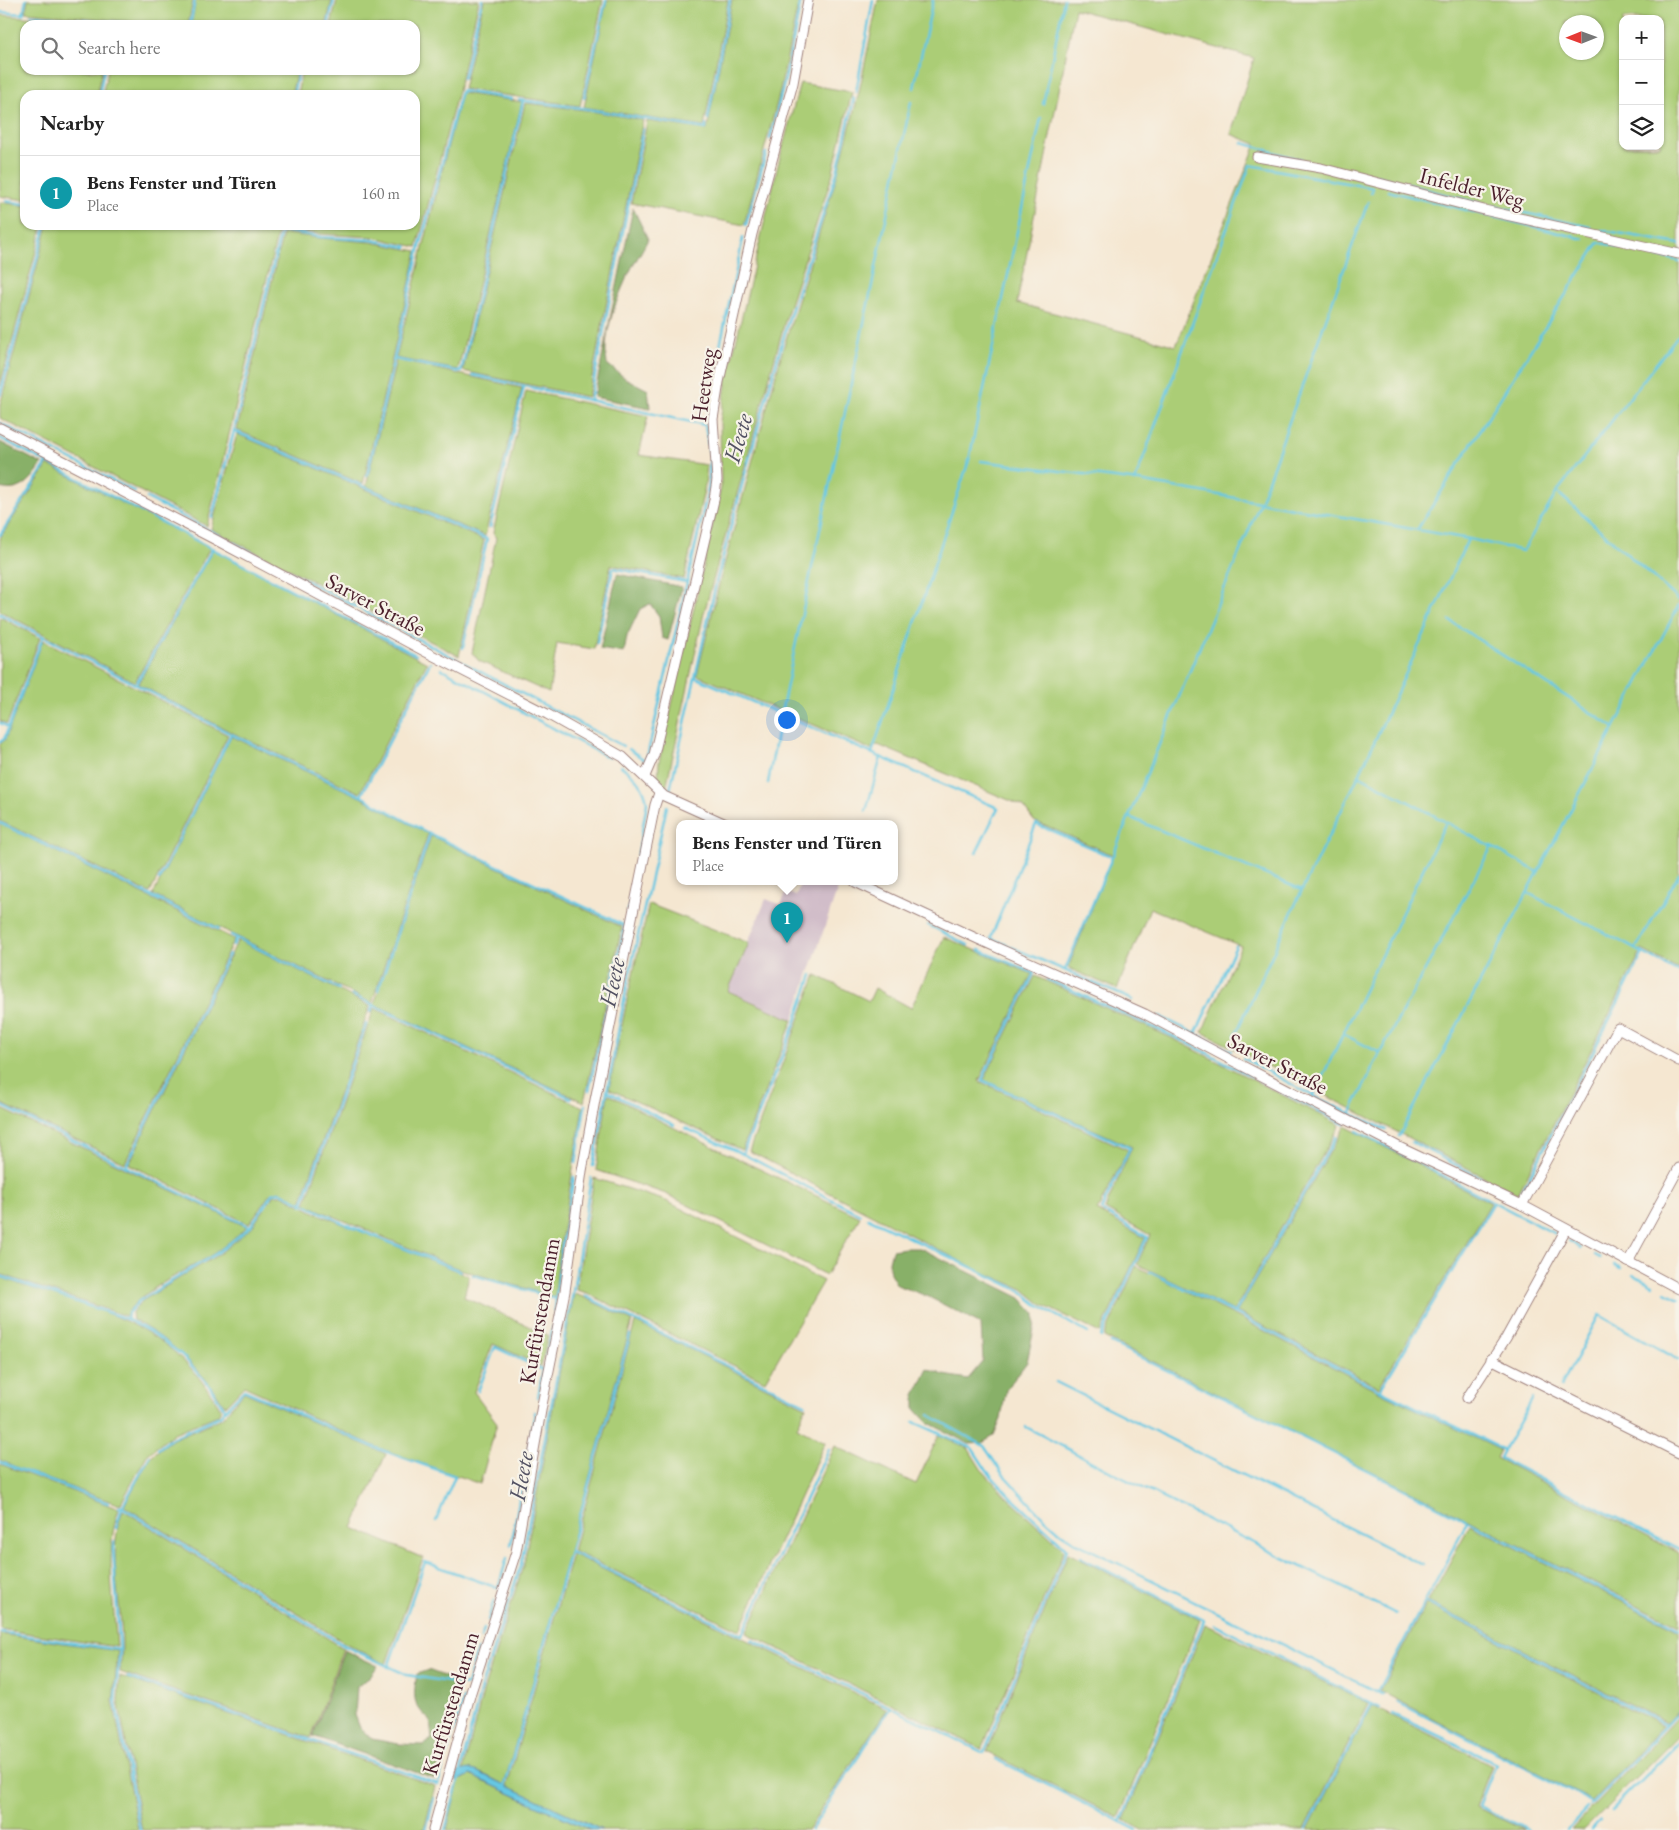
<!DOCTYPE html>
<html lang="en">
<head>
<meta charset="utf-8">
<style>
	:root { --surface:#fff; --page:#f6f6f6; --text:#222; --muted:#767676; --line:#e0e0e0; --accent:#b5179e }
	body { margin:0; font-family:"EB Garamond",serif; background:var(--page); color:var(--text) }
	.controls { position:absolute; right:15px; top:15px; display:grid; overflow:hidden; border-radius:10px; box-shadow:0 1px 4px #0004 }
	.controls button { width:45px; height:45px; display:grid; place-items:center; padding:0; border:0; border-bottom:1px solid var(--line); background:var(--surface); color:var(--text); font:25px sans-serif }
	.compass { position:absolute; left:1559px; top:15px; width:45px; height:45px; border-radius:50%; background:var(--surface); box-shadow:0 1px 4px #0004; rotate:269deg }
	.you { position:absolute; left:786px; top:719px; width:18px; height:18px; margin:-12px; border:4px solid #fff; border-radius:50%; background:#1a73e8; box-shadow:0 0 0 8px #1a73e833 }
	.badge { display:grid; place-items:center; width:32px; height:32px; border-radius:50%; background:var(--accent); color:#fff; font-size:16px; font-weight:700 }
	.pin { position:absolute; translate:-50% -41px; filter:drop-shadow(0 1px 2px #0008) }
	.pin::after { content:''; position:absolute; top:26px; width:18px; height:15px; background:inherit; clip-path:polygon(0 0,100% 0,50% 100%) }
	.popup { position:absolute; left:676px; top:820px; width:222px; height:65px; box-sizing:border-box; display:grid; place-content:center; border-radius:10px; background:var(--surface); filter:drop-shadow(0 1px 4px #0005); font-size:16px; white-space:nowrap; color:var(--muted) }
	.popup b { font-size:19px; color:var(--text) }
	.popup::after { content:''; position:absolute; left:50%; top:100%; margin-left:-10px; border:10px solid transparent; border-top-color:var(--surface) }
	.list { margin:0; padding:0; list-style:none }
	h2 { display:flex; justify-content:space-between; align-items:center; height:65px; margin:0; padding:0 20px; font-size:21px }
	h2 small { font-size:16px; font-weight:400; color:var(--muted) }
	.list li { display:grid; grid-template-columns:32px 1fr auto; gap:15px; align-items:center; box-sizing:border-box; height:75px; padding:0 20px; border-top:1px solid var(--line) }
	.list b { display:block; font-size:19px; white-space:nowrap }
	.list p { margin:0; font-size:16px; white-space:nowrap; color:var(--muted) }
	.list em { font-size:16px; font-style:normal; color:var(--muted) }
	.icon { flex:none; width:28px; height:28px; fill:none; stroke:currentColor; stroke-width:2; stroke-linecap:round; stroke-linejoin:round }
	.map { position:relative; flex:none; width:1679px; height:1830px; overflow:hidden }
	.search { position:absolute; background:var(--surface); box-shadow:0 1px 4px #0004; left:20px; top:20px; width:400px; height:55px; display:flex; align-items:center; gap:12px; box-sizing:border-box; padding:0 18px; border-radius:15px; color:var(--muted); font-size:19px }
	.panel { position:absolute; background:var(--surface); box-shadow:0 1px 4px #0004; left:20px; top:90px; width:400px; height:140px; border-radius:15px }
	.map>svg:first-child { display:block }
	.industrial { fill:#d1bdc9 }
	.green { fill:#abcd76; stroke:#7a7650; fill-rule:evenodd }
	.forest { fill:#88b067; stroke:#696849 }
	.water { fill:#65c7e3; stroke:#587387 }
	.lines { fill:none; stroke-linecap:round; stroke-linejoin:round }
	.stream { stroke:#65c7e3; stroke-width:2.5 }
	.street-casing { stroke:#a0837e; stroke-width:11 }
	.street { stroke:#fff; stroke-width:9 }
	.labels { text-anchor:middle; stroke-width:4.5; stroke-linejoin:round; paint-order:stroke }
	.street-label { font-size:22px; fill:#4a1f2b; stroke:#f7f3e8 }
	.water-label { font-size:24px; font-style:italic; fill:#525162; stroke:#f7f3e8 }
</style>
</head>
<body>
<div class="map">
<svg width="1679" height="1830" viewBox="0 0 1679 1830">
	<rect width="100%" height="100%" fill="#f7f3e8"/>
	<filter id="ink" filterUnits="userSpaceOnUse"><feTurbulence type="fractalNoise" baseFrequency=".02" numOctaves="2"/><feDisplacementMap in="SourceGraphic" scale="10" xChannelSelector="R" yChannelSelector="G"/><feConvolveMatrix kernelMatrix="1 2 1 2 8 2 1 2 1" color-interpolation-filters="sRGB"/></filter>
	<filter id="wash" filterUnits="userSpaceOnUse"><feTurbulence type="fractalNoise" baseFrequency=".0096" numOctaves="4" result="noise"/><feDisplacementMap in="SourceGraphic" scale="20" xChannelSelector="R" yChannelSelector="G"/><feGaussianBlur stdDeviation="1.12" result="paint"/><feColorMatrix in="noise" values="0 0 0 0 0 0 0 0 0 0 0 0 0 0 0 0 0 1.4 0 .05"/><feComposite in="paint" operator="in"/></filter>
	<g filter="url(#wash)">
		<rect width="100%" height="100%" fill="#f5e7d1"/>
		<polygon class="industrial" points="801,882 840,882 793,1020 728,991 766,899 781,905 786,892 796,896"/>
		<g class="green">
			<polygon points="28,0 193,0 188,25 169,25 25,12"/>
			<polygon points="196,0 332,0 326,25 191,25"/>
			<polygon points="337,0 479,0 458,91 417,247 373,237 320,234 270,227 271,225 415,225 415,95 297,95 302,70 415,70 415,25 331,25"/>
			<polygon points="484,0 603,0 580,106 463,89"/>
			<polygon points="607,0 728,0 704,127 584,107"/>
			<polygon points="732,0 799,0 779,95 744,225 631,203 647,121 707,130"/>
			<path d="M878 0H1679V969L1642 950 1518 1194 1202 1032 1241 946 1150 908 1117 989 1068 968 1113 855 1034 821 1023 806 878 745 870 749 697 675 720 580 782 352 837 176 859 92ZM1075 9 1254 58 1231 134 1256 144 1176 346 1017 303ZM1623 19H1660V146H1623ZM1566 22H1596V52H1566Z"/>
			<polygon points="0,15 112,24 111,25 25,25 25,70 102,70 97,95 25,95 25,200 0,196"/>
			<polygon points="108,70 297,70 291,95 102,95"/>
			<polygon points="800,83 852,92 832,176 787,314 704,613 665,792 658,779 659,762 721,488 720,421 727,379 778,165"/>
			<polygon points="461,93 522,102 458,370 396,358"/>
			<polygon points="525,103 585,110 643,120 588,397 463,371"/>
			<polygon points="0,202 25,206 25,225 43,225 0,386"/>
			<polygon points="48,225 211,225 278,232 207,526 0,418 0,405"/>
			<polygon points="283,233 318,238 371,242 417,251 363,484 237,430"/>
			<polygon points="396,360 522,388 485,536 366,486"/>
			<polygon points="526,391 648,416 639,455 707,465 705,486 684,579 611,565 594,649 557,643 549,693 479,661 472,653 496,538 493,533"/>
			<polygon points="237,434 484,540 459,656 211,529"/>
			<polygon points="48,465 210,548 135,682 0,611 0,538"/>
			<polygon points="213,549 427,663 360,793 229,731 138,684"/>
			<polygon points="0,617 40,638 7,724 0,721"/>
			<polygon points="43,640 228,735 150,893 0,821 0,744 5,740"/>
			<polygon points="231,736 360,797 428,834 372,1003 153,895"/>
			<polygon points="0,824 234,939 125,1163 0,1103"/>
			<polygon points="431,836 622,927 584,1102 374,1004"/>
			<polygon points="649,904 749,943 728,991 793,1020 742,1150 609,1089 628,995"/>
			<polygon points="944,937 1032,974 979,1081 1128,1150 1097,1211 1145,1238 1100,1333 1041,1304 1023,1289 976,1269 749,1151 816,975 869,1001 875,988 911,1008"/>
			<polygon points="238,940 370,1006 301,1202 279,1191 270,1194 249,1224 129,1164"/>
			<polygon points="1035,976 1174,1039 1340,1125 1234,1311 1137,1264 1150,1235 1105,1209 1132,1147 984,1080"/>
			<polygon points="374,1008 583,1107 558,1260 555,1297 459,1269 305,1204"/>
			<path d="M608 1094C691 1138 776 1176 860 1217L826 1275 666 1194 596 1170Z"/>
			<path d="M0 1108 247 1227C237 1235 227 1244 216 1252 195 1267 134 1293 126 1316L0 1274Z"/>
			<polygon points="1345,1126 1491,1203 1379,1387 1237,1312"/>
			<polygon points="594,1178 666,1201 823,1281 765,1381 587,1293 576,1290"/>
			<path d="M274 1195H282L316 1213 469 1276 464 1297 548 1335 541 1366 493 1344 474 1392 497 1423 480 1484 379 1448 244 1386 225 1406C201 1369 172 1341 133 1320L132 1312 142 1301 219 1254 252 1227Z"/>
			<polygon points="1136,1266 1236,1316 1380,1392 1500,1450 1496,1458 1679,1553 1679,1626 1104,1337"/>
			<path d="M0 1277C49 1296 106 1307 150 1334 180 1352 203 1380 221 1409L218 1415 174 1433 147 1455 120 1505 23 1470 0 1460Z"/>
			<path d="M574 1294 583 1297 632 1321 569 1553 504 1785C492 1779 477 1768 463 1771L483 1692 524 1563Z"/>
			<polygon points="635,1322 806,1407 797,1427 825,1442 740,1630 573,1551"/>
			<polygon points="244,1392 386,1454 353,1528 423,1558 386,1664 345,1643 124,1506 151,1456 173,1439 222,1418"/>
			<polygon points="939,1435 968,1448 981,1469 1007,1497 1064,1550 982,1749 746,1633 835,1446 916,1484"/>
			<path d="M0 1464 119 1509C104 1549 114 1605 117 1647L0 1629Z"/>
			<path d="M123 1510 343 1648 311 1738 120 1672C121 1663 122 1654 122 1645 122 1601 106 1552 123 1510Z"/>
			<polygon points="1470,1525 1679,1631 1679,1710 1667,1723 1428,1602"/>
			<polygon points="1068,1553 1200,1620 1119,1818 987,1752"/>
			<polygon points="572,1554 887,1709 808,1830 602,1830 507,1786"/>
			<polygon points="1426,1604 1663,1726 1592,1801 1380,1691"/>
			<polygon points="1205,1624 1369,1704 1304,1830 1143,1830 1124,1820"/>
			<polygon points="0,1634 118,1651 113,1701 138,1830 0,1830"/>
			<polygon points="120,1676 435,1786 424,1830 142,1830 118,1700"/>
			<polygon points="1372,1706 1492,1765 1476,1807 1524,1830 1308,1830"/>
			<polygon points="1679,1716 1679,1735 1584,1830 1571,1830"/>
			<polygon points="470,1775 590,1830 447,1830 459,1781"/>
		</g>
		<g class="forest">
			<path d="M633 208 648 239C642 252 633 264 627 277 615 304 602 335 607 364L625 378 648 390 650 408 594 397Z"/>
			<path d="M0 442 42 464C32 480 21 494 0 488Z"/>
			<polygon points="617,574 682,587 668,640 662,638 659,616 650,604 640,609 627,636 624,653 600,649"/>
			<polygon points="905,1248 920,1248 1021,1298 1035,1314 1035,1324 1027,1362 1006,1390 1001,1419 994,1436 982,1443 969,1444 927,1422 915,1409 915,1395 928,1369 944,1375 968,1379 983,1361 981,1324 927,1296 897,1285 890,1273 889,1262 892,1250"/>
			<path d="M344 1650 378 1666 370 1676 357 1687 355 1715 360 1728 372 1739 399 1744 423 1745 432 1739 430 1720C412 1705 413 1697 417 1674L428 1670 460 1682 435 1779 313 1736Z"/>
		</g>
		<polygon class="water" points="468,1769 476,1771 602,1830 590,1830 470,1775 459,1781 456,1780 458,1772"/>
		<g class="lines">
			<g class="stream">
				<polyline points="0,12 23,14 26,0"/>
				<polyline points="31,15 146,25"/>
				<polyline points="190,25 195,0"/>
				<polyline points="328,25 334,0"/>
				<polyline points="463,79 482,0"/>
				<polyline points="914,88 933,0"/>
				<polyline points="856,92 873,0"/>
				<polyline points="99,95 104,70"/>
				<polyline points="293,95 299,70"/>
				<polyline points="584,98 606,0"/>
				<polyline points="519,100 582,108 706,129 706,125"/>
				<polyline points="1043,104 1064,0"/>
				<polyline points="708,119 730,0"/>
				<polyline points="770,139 786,75 801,0"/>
				<polyline points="1243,143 1301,160"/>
				<polyline points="1346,170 1362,174"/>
				<polyline points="1376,176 1481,204"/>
				<polyline points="1388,191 1584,239"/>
				<polyline points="6,201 25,204"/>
				<polyline points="1493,206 1590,227"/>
				<polyline points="235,225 251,227"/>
				<polyline points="746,225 766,153"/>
				<polyline points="259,227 321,237 372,240 407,247"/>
				<polyline points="1602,230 1679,244"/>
				<polyline points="1598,242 1679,261"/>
				<polyline points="394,359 461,372 523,101"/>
				<polyline points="473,375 705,425 710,457 709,486 646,761 629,749"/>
				<polyline points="0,395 46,225"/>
				<polyline points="709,398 743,238"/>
				<polyline points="590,400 643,129"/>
				<polyline points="0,423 135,492"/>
				<polyline points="234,431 487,539 463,648"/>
				<polyline points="0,438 416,655"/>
				<polyline points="981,461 1139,481 1469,539 1523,551 1557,492 1679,334"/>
				<polyline points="367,476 419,250 461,91 512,99"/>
				<polyline points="1135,481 1250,165 1373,188 1371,193"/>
				<polyline points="1557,492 1679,600"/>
				<polyline points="147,498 623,746"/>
				<polyline points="212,517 234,431 281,231"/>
				<polyline points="490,527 524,386"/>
				<polyline points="1417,530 1599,242"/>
				<polyline points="0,535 47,463"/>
				<polyline points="0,614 231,734 361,796 430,834 625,926"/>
				<polyline points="1450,621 1613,727"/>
				<polyline points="597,643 613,568 686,582"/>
				<polyline points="442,669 609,758"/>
				<polyline points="695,677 998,808 976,853"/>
				<polyline points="136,684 213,548"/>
				<polyline points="0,723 8,727"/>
				<polyline points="0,742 4,739 43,637"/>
				<polyline points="872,753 969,460 1041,118"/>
				<path d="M621 766C635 776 645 786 647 803L628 911"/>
				<polyline points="1359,775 1538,872"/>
				<polyline points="768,783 781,713 911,102"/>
				<polyline points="670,790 717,579 746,470 789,318 837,172 854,98"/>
				<polyline points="361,796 430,663"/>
				<polyline points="866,811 881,757"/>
				<polyline points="1129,817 1302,890"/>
				<polyline points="0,823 219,929"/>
				<polyline points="1110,856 1036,824 991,938 1133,1000"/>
				<polyline points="159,880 231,734"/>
				<polyline points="928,925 968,945"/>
				<polyline points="231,935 339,989"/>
				<polyline points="233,945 236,938"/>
				<polyline points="1636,948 1679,874"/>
				<polyline points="979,950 1034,973 982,1080 1130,1148 1101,1210 1147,1237 1101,1337"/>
				<polyline points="1643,953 1679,972"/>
				<polyline points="1065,970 1260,503 1368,202"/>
				<polyline points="1047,979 1184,1041 1344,1124"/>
				<polyline points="378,991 430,834"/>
				<polyline points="352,995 571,1098"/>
				<polyline points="371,1011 373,1005"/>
				<polyline points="1159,1016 1231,1051"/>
				<polyline points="1196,1033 1236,946"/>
				<polyline points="1343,1034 1380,1053"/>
				<polyline points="1235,1036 1302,890 1359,775 1468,539"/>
				<polyline points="1243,1058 1313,1096 1386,1130"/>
				<polyline points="589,1090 626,921"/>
				<polyline points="607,1091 674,1125"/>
				<polyline points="1313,1096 1446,822"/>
				<polyline points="0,1105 250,1227"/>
				<polyline points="1350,1114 1380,1053 1492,846"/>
				<polyline points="685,1128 743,1154 860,1214"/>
				<polyline points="1357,1131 1555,1234"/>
				<polyline points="1399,1136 1679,605"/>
				<polyline points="1412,1142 1519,1198 1643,953 1528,893"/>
				<polyline points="743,1153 794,1026 812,975"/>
				<polyline points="576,1163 585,1105"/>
				<polyline points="126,1166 229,954"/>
				<polyline points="593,1166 627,985 667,806"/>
				<polyline points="302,1205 366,1024"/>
				<polyline points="868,1218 1021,1291 1039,1306 1088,1333"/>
				<polyline points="1569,1241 1581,1248"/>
				<polyline points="1595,1255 1600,1258"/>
				<polyline points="1614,1265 1621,1268"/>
				<polyline points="1150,1272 1235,1313 1380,1390 1504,1450 1500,1458 1679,1550"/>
				<polyline points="473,1275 557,1299"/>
				<polyline points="1634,1275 1653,1285"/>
				<polyline points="0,1276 127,1319 154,1334 182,1355 209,1385 225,1410 220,1416 172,1438 158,1449"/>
				<polyline points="1666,1292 1679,1299"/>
				<polyline points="585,1296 805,1404"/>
				<polyline points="1235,1313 1336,1137"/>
				<polyline points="554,1317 560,1258 574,1177"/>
				<polyline points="127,1319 128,1313 139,1301 217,1253 250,1227 272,1194 279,1192 345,1224 460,1271"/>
				<polyline points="1111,1343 1282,1427 1679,1629"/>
				<polyline points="546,1356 553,1326"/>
				<polyline points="1056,1382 1423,1565"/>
				<polyline points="1561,1386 1599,1315 1679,1360"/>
				<polyline points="1380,1390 1494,1202"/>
				<polyline points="478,1391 495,1347 543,1370"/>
				<polyline points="538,1397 543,1369"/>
				<polyline points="225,1410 244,1390 376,1448 455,1476 436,1521"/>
				<polyline points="929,1415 984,1446 1002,1473 1041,1515 1061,1533 1077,1543 1384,1695"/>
				<polyline points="1026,1427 1113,1473 1396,1614"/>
				<polyline points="1504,1450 1533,1398"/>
				<polyline points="0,1462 108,1503"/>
				<polyline points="524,1473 535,1412"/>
				<polyline points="119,1507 122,1507 343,1645 407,1675 467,1685 477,1650"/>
				<polyline points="116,1528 122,1507 150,1456"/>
				<polyline points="114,1542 113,1548 120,1650 115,1699 140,1830"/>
				<polyline points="511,1545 521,1488"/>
				<polyline points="571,1552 742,1635 829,1449"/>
				<polyline points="1080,1557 1204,1620 1121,1822"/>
				<polyline points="1425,1602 1666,1725"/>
				<polyline points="488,1620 494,1600"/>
				<polyline points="1215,1625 1380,1708"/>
				<polyline points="0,1632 120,1650"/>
				<polyline points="481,1638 484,1629"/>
				<polyline points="752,1640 984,1753 1067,1549 1010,1496 987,1471 972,1448 914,1422"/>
				<polyline points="388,1667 425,1562 498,1588 507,1558"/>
				<polyline points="127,1677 438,1784 463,1699"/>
				<polyline points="1377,1692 1467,1522"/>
				<polyline points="1397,1702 1593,1803"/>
				<polyline points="1393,1714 1496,1763 1479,1806 1528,1830"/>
				<polyline points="996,1759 1137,1830"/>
				<polyline points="462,1774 461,1770 481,1688 521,1564 573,1292 591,1178"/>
				<polyline points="504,1789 630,1335"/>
				<polyline points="1591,1805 1679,1712"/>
				<polyline points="1612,1810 1679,1742"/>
				<polyline points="426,1830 434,1798"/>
				<polyline points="445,1830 459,1779"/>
				<polyline points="811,1830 890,1708"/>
				<polyline points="1306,1830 1372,1704"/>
				<polyline points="1567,1830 1588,1808"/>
				<polyline points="1592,1830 1600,1821"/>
			</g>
		</g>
	</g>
	<g filter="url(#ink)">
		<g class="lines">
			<g class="street-casing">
				<g id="street">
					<polyline points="1257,157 1321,168 1484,210 1679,254"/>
					<polyline points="0,428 216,540 426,652 547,714 623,757 664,796 726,824"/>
					<polyline points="645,776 654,755 714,500 717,480 713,419 719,382 752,234 793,83 808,0"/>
					<polyline points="855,882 980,940 1145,1014 1233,1061 1399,1147 1522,1205 1679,1289"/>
					<polyline points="1522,1205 1618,1028 1679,1061"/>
					<polyline points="1628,1262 1679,1168"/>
					<polyline points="1491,1359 1679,1453"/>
					<polyline points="1467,1398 1506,1338 1566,1229"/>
					<polyline points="433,1830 471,1692 516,1552 542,1405 565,1291 582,1171 595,1100 655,805 659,793"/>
				</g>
			</g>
			<use href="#street" class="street"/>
		</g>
	</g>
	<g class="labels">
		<g class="street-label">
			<text transform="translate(1472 187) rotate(14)" y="8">Infelder Weg</text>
			<text transform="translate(703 385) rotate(-82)" y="8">Heetweg</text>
			<text transform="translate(376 604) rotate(28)" y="8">Sarver Straße</text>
			<text transform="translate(1278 1063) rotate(27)" y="8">Sarver Straße</text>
			<text transform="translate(539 1311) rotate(-80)" y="8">Kurfürstendamm</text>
			<text transform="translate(450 1703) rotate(-73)" y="8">Kurfürstendamm</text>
		</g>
		<g class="water-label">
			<text transform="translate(738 438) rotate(-74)" y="8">Heete</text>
			<text transform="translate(612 982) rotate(-78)" y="8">Heete</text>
			<text transform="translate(521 1476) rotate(-80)" y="8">Heete</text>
		</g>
	</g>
</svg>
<div class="controls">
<button>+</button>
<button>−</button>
<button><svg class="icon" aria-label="layers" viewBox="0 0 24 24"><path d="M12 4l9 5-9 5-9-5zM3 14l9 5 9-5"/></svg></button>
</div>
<svg class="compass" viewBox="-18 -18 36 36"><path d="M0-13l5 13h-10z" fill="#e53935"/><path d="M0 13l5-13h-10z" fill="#767676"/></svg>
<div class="you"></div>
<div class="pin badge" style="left:787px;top:943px;background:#0f9aa8">1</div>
<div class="popup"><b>Bens Fenster und Türen</b>Place</div>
<div class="search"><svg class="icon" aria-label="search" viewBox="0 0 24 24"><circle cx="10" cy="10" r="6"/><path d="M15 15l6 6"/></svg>Search here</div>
<section class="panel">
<h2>Nearby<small></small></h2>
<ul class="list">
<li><span class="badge" style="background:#0f9aa8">1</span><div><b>Bens Fenster und Türen</b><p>Place</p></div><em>160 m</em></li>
</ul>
</section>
</div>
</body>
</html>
